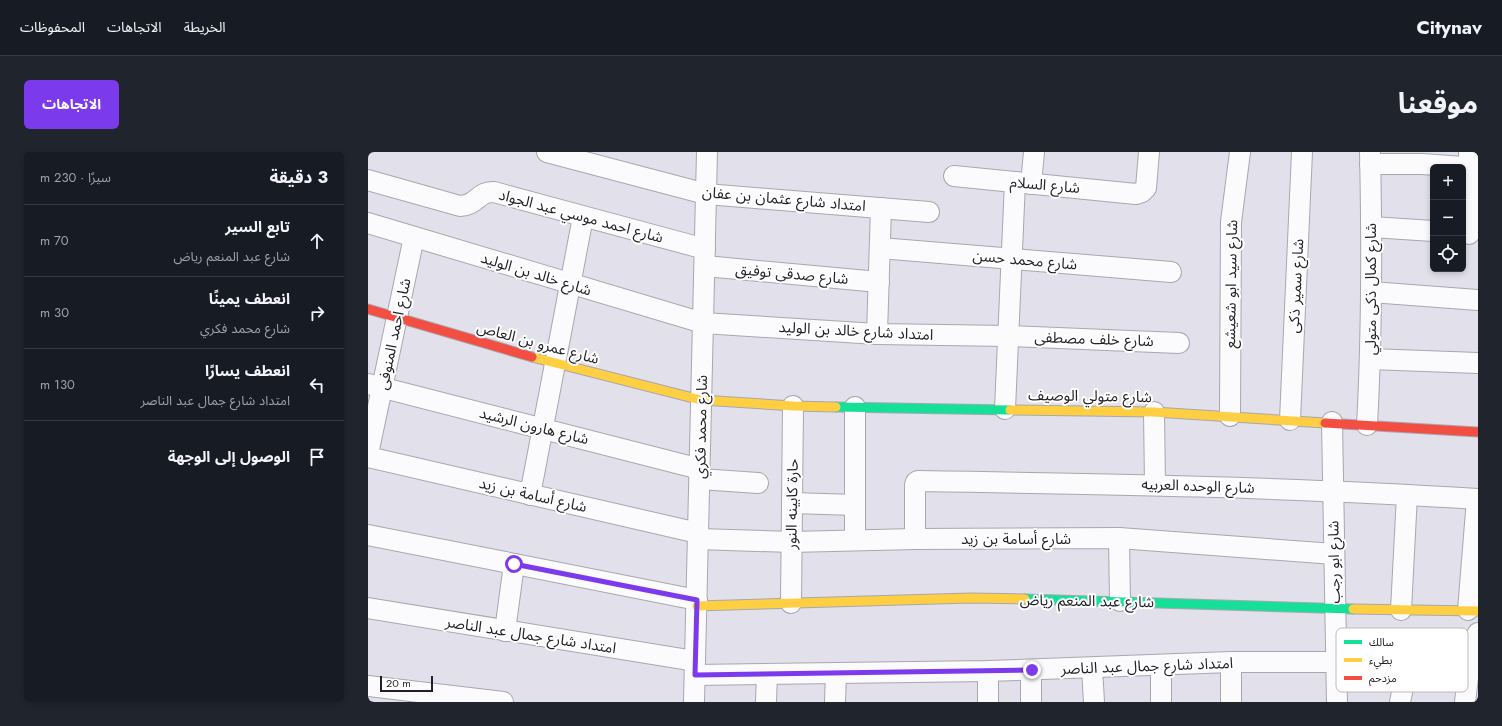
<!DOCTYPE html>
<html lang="ar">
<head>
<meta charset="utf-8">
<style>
	:root { --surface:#171b24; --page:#20242c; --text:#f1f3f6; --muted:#9ea1a6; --line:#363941; --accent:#7c3aed }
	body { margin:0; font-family:Jost,"Noto Sans Arabic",sans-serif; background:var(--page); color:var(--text); direction:rtl }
	.controls { position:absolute; right:12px; top:12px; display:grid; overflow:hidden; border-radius:6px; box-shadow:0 2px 6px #0003 }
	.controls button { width:36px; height:36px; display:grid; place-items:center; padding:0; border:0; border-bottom:1px solid var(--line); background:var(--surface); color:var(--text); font:20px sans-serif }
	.scale { position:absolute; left:12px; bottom:10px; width:53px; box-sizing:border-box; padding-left:4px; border:2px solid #201f26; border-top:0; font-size:11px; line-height:14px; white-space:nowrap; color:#201f26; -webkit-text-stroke:3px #fff; paint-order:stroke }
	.stop { position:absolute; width:12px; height:12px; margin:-9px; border:3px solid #7c3aed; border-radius:50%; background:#fff }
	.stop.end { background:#7c3aed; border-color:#fff; box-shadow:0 1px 4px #0008 }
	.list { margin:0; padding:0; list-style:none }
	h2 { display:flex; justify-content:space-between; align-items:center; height:52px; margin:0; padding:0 16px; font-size:17px }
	h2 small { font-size:13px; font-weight:400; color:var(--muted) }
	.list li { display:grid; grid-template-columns:26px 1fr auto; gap:12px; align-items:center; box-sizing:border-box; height:72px; padding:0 16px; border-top:1px solid var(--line) }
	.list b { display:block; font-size:15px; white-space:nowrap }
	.list p { margin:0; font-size:13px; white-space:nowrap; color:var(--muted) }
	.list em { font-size:13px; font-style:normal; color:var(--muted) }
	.icon { flex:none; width:22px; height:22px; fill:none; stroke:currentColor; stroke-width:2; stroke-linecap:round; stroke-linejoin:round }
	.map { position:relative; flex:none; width:1110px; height:550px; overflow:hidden; direction:ltr; border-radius:6px }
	header { display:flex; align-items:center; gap:24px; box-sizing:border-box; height:56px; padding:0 20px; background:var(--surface); border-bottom:1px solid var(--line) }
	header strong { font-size:19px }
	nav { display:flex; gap:22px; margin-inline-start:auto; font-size:14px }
	.intro { display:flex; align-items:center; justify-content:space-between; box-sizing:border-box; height:96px; padding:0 24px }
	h1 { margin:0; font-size:28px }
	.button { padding:10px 18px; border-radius:6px; background:var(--accent); color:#fff; font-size:14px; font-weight:700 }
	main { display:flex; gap:24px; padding:0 24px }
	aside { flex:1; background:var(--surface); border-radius:6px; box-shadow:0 2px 6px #0003 }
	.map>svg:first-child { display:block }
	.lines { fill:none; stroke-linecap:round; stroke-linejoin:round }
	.street-casing { stroke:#a8a7af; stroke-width:22 }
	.fast-casing { stroke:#a8a7af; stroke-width:11 }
	.slow-casing { stroke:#a8a7af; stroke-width:11 }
	.jam-casing { stroke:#a8a7af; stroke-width:11 }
	.street { stroke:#fbfafc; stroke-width:20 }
	.fast { stroke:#16e098; stroke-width:9 }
	.slow { stroke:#ffcf43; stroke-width:9 }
	.jam { stroke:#f24e42; stroke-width:9 }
	.route { stroke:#7c3aed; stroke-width:5 }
	.labels { text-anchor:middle; stroke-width:4; stroke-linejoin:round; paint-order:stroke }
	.street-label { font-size:15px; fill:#201f26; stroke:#fff }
	.key { fill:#fff; stroke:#bcbcbe; stroke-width:1 }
	.key-label { font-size:11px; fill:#201f26 }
</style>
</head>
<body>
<header>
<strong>Citynav</strong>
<nav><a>الخريطة</a><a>الاتجاهات</a><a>المحفوظات</a></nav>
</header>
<div class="intro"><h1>موقعنا</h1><a class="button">الاتجاهات</a></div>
<main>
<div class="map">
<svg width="1110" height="550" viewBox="0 0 1110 550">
	<rect width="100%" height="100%" fill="#e2e1eb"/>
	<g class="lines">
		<g class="street-casing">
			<g id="street">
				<polyline points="179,0 338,42 561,60"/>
				<polyline points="1002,12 1054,12 1110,16"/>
				<polyline points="586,24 768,42 774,40 778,36 781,0"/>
				<path d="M0 28 92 54C110 53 110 39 126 40L337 97"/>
				<polyline points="663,32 666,0"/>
				<polyline points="0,71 335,171 509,182 640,184 811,191"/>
				<polyline points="1004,75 1065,79"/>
				<polyline points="1101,82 1101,0"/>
				<polyline points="512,96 803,120"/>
				<polyline points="337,114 511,130"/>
				<polyline points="1003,140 1110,148"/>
				<polyline points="509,182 513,56"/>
				<polyline points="1002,207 1110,211"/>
				<polyline points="0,232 332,317"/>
				<polyline points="487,255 487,388"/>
				<polyline points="637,257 647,30"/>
				<polyline points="786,260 787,333"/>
				<polyline points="862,264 863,70 872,0"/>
				<polyline points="922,268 934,0"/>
				<polyline points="964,270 969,550"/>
				<path d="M999 273C1004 182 1004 91 1002 0"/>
				<polyline points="0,302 46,85"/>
				<polyline points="0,305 330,381"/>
				<polyline points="332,327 390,331"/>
				<polyline points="162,343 215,65"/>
				<polyline points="424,351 487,353"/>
				<polyline points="0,383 329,448"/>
				<polyline points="751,386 752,449"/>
				<polyline points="330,387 423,390 547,387 751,386 966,402"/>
				<path d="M547 387V333L548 330 550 329C737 332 924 335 1110 347"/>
				<polyline points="423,451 425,254"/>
				<polyline points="0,456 327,509"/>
				<polyline points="1033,458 1039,343"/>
				<polyline points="1100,458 1109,347"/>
				<polyline points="137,479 146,412"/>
				<polyline points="863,510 863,550"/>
				<polyline points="793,513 793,550"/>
				<polyline points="724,516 726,550"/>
				<polyline points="620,519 620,550"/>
				<polyline points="327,523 620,519 863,510 968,510"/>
				<polyline points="0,534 135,550"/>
				<polyline points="326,550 339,0"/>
				<polyline points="398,550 399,522"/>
				<polyline points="467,550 468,521"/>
				<polyline points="663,550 663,518"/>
				<polyline points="1032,550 1037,526"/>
				<polyline points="1097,550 1104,493 1110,481"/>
			</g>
		</g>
		<g class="fast-casing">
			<g id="fast">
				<polyline points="468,255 642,258"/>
				<polyline points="657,447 985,457"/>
			</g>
		</g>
		<g class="slow-casing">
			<g id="slow">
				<polyline points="164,205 333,248 425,254 468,255"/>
				<polyline points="642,258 786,260 957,271"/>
				<polyline points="329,454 603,446 657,447"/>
				<polyline points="985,457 1110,459"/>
			</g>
		</g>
		<g class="jam-casing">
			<g id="jam">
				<polyline points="0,157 164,205"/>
				<polyline points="957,271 1110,280"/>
			</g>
		</g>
		<use href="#street" class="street"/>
		<use href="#fast" class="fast"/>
		<use href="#slow" class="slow"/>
		<use href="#jam" class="jam"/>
	</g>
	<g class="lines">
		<polyline class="route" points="146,412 329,448 327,523 664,518"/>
	</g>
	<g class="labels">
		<g class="street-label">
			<text transform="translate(677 33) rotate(5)" y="5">شارع السلام</text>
			<text transform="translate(416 47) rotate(5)" y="5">امتداد شارع عثمان بن عفان</text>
			<text transform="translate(213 64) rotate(15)" y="5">شارع احمد موسي عبد الجواد</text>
			<text transform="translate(657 108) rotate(5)" y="5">شارع محمد حسن</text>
			<text transform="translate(168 122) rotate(17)" y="5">شارع خالد بن الوليد</text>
			<text transform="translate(424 122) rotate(5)" y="5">شارع صدقى توفيق</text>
			<text transform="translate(863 132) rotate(-89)" y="5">شارع سيد ابو شعيشع</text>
			<text transform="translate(928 134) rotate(-87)" y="5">شارع سمير ذكى</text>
			<text transform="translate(1003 137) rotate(-90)" y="5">شارع كمال ذكى متولي</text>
			<text transform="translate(488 179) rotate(3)" y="5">امتداد شارع خالد بن الوليد</text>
			<text transform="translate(26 182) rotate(-78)" y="5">شارع احمد المنوفى</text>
			<text transform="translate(726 187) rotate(2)" y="5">شارع خلف مصطفى</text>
			<text transform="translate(170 191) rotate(15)" y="5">شارع عمرو بن العاص</text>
			<text transform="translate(722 244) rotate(1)" y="5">شارع متولي الوصيف</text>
			<text transform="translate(166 274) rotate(14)" y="5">شارع هارون الرشيد</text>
			<text transform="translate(333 275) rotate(-89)" y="5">شارع محمد فكري</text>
			<text transform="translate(830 334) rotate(2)" y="5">شارع الوحده العربيه</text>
			<text transform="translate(165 343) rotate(13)" y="5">شارع أسامة بن زيد</text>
			<text transform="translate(424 352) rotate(-89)" y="5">حارة كابينه النور</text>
			<text x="648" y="392">شارع أسامة بن زيد</text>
			<text transform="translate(966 410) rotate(-91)" y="5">شارع ابو رجب</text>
			<text transform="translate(719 449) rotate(1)" y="5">شارع عبد المنعم رياض</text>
			<text transform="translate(163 483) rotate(9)" y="5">امتداد شارع جمال عبد الناصر</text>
			<text transform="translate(779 514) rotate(-2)" y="5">امتداد شارع جمال عبد الناصر</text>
		</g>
	</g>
	<rect x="968" y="476" width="132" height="64" rx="6" class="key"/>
	<rect x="976" y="488" width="18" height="4" fill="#16e098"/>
	<rect x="976" y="506" width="18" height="4" fill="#ffcf43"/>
	<rect x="976" y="524" width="18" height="4" fill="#f24e42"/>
	<g class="key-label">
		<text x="1001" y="494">سالك</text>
		<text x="1001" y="512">بطيء</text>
		<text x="1001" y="530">مزدحم</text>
	</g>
</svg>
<div class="controls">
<button>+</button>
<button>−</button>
<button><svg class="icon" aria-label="locate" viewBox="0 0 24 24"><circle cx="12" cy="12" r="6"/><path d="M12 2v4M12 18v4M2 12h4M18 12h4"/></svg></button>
</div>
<div class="scale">20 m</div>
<div class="stop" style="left:146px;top:412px"></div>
<div class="stop end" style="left:664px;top:518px"></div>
</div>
<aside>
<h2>3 دقيقة<small>سيرًا · 230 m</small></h2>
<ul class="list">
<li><svg class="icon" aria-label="ahead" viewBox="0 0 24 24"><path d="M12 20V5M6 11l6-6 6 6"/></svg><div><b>تابع السير</b><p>شارع عبد المنعم رياض</p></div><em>70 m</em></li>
<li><svg class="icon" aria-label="right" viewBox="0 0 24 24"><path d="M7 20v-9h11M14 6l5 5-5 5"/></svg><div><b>انعطف يمينًا</b><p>شارع محمد فكري</p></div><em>30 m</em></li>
<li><svg class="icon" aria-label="left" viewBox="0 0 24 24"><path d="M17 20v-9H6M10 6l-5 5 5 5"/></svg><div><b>انعطف يسارًا</b><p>امتداد شارع جمال عبد الناصر</p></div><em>130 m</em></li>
<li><svg class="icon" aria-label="arrive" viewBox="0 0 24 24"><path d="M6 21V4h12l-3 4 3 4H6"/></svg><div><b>الوصول إلى الوجهة</b></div></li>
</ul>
</aside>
</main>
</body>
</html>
